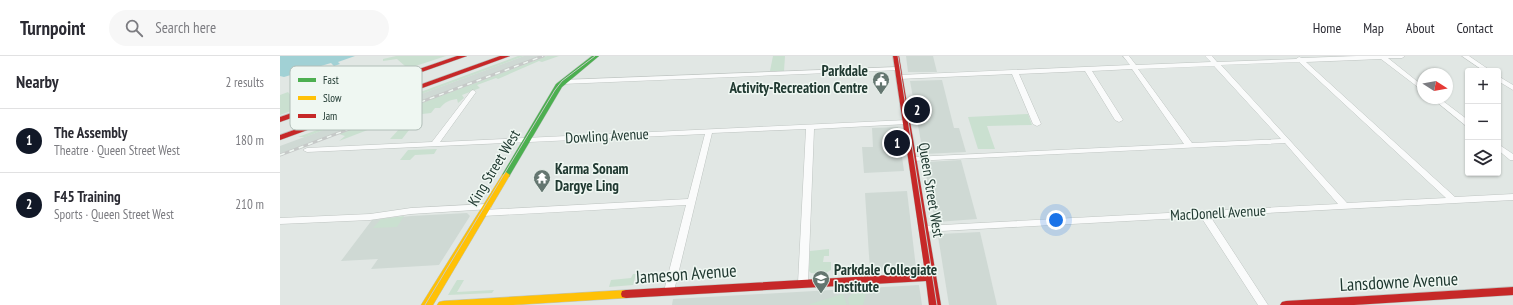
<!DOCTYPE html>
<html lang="en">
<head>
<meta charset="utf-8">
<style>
	:root { --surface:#fff; --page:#f7f7f7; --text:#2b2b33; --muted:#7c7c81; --line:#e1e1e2; --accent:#111827 }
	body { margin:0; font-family:"PT Sans Narrow",sans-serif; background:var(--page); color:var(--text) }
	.controls { position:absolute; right:12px; top:12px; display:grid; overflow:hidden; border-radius:4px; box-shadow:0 1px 3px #0004 }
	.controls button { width:36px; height:36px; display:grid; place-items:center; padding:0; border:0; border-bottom:1px solid var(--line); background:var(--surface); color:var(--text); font:20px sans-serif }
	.compass { position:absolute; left:1137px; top:12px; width:36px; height:36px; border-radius:50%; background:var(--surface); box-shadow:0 1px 3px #0004; rotate:101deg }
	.you { position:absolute; left:776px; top:164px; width:14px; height:14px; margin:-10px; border:3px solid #fff; border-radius:50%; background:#1a73e8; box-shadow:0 0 0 6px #1a73e833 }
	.badge { display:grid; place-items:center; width:26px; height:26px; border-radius:50%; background:var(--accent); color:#fff; font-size:13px; font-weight:700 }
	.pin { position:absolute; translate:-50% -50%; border:2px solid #fff; box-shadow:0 1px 4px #0006 }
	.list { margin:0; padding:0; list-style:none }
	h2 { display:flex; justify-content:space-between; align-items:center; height:52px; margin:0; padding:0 16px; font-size:17px }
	h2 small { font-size:13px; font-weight:400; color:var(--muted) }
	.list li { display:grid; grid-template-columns:26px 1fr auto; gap:12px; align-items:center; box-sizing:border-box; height:64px; padding:0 16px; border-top:1px solid var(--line) }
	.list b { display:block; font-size:15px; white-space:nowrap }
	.list p { margin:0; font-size:13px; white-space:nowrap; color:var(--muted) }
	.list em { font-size:13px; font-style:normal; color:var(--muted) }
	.icon { flex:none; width:22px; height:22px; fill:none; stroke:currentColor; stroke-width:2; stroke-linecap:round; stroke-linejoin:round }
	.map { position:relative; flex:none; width:1233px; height:249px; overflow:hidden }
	header { display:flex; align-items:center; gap:24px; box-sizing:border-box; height:56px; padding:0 20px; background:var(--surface); border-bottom:1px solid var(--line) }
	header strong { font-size:19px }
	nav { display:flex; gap:22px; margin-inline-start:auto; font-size:14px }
	.search { width:280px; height:36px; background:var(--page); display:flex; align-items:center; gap:10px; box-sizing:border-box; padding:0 14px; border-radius:22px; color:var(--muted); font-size:15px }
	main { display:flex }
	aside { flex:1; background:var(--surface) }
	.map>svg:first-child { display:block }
	.built { fill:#cfd9d4 }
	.green { fill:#cae0d0 }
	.water { fill:#a1d1d5 }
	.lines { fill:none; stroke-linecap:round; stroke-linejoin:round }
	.street-casing { stroke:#bec4c1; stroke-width:1 }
	.fast-casing { stroke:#bdc5c1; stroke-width:1 }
	.slow-casing { stroke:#bdc5c1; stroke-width:1 }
	.jam-casing { stroke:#bdc5c1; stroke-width:1 }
	.street { fill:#fafbfb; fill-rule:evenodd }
	.fast { fill:#4caf50; fill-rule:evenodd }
	.slow { fill:#ffc107; fill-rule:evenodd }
	.jam { fill:#c62828; fill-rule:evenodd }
	.tram { stroke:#c6c9c8; stroke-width:1 }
	.rail-casing { stroke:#c6c9c8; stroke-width:3 }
	.rail { stroke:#eff7f2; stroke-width:1.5; stroke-dasharray:5; stroke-linecap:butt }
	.labels { text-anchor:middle; stroke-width:3; stroke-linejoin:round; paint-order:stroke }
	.poi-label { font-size:15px; font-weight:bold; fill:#203931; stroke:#eff7f2; text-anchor:start }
	.street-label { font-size:15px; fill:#203931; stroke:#eff7f2 }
	.near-street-label { font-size:18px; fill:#203931; stroke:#eff7f2 }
	.key { fill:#eff7f2; stroke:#b1beb8; stroke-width:1 }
	.key-label { font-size:11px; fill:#203931 }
</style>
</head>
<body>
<header>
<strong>Turnpoint</strong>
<div class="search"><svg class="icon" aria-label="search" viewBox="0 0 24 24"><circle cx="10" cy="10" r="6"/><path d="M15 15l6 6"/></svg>Search here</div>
<nav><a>Home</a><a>Map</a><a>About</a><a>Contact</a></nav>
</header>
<main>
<aside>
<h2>Nearby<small>2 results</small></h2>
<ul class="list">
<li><span class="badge">1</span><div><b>The Assembly</b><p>Theatre · Queen Street West</p></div><em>180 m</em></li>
<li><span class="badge">2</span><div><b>F45 Training</b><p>Sports · Queen Street West</p></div><em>210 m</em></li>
</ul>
</aside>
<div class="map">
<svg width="1233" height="249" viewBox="0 0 1233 249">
	<rect width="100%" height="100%" fill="#e1e7e4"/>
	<g class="built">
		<polygon points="244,0 267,0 0,100 0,90"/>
		<polygon points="626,0 653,0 657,16 628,16"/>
		<polygon points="662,24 674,72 679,72 686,96 644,98 643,97 630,25"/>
		<polygon points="618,71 624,115 584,117 582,91 593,91 592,72"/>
		<polygon points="681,104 697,163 657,166 655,165 644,108 646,106"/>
		<polygon points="627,135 636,212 590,215 585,137"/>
		<polygon points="187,157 190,160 159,209 91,213 98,203 61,205 92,164 131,160"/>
		<polygon points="700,176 717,249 669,249 658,180 660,178"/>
		<polygon points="639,229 642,249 392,249 393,243"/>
	</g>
	<g class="green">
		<polygon points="116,0 166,0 99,22 94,19 125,10 117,3 103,5 103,3"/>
		<polygon points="238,0 244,0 25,81 18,81"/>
		<path d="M267 0H279L262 6 259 5 218 23 216 22 197 29 200 32 182 39 184 42 178 47 177 43C169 44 165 46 160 52H155L151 57 124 60 59 85 65 80 59 78Z"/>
		<polygon points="493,0 505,0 504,15 490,15"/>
		<polygon points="8,36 12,41 17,39 20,43 24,41 29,46 28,49 0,59 0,39"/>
		<polygon points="748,58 752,69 707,70 715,93 698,93 688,61"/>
		<polygon points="133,69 122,83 110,83 121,71"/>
		<polygon points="157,93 154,98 135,99 130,104 120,104 128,94"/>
		<polygon points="124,160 117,171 93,172 101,163"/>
		<polygon points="549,193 549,200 544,200 543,206 551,206 551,214 544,218 531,217 529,215 530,195"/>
		<polygon points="353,218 356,218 353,229 329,231 331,224 351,222"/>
		<polygon points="177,224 184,224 177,236 214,234 212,237 168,239"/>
		<path d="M585 232 587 234 583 249H569L568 242C573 237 578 233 585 232Z"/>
		<polygon points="563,238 567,249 530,249 530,248"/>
	</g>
	<polygon class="water" points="0,0 75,0 58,6 60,8 54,10 51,7 4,21 0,20"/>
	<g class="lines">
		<g class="street-casing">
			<g id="street">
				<path d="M843 0H849L856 9 931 6 925 0H932L937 6 1016 3 1019 1 1022 2 1077 0H1125L1122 2H1108L1143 30V35L1101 3 1026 6 1175 141 1233 138V144L930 160 988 249H978L921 161 643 176 640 175 639 173 640 171 643 170 1058 148 1005 87 632 105 628 103 632 101 904 88 852 13 812 15 843 64 839 66 835 64 805 15 739 18 761 68 757 70 753 68 732 18 619 23 616 21 619 19 850 9ZM1019 6 1166 142 1067 147 941 9ZM934 10 1001 83 912 87 858 13Z"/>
				<polygon points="1182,0 1189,0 1211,15 1204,15"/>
				<polygon points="618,11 621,13 620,14 282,28 279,26 282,24"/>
				<polygon points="1218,20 1233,29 1233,34 1218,25"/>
				<polygon points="193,34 196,36 160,86 627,64 631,66 627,68 534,73 528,227 526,230 523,231 520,230 518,227 526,73 432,77 394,235 392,238 389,239 386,238 384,235 406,149 203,160 199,157 203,154 408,143 425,78 27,96 23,94 27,92 152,86 191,35"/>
				<polygon points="1152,42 1159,42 1188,64 1188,69 1185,69"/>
				<polygon points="1218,88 1233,98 1233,104 1230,104 1218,94"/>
				<polygon points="207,148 211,151 210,153 131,158 90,164 0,168 0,162 90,158 131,152"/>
			</g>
		</g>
		<g class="fast-casing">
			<polygon id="fast" points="312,0 319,0 282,31 230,119 229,121 223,121 222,119 276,28"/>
		</g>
		<g class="slow-casing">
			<g id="slow">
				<polygon points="226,116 230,119 153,249 141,249 222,119"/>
				<polygon points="346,234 350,235 351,238 350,241 346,242 233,249 157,249 159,246 163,245"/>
			</g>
		</g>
		<g class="jam-casing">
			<g id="jam">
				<polygon points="177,0 187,0 0,66 0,61"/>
				<polygon points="220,0 230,0 0,84 0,79"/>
				<polygon points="613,0 619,0 661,249 649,249 646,225 346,242 342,241 341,238 342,235 346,234 645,217"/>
				<polygon points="1233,231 1233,239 1074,249 1000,249 1002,246 1006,245"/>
			</g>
		</g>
		<use href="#street" class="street"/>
		<use href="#fast" class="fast"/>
		<use href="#slow" class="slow"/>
		<use href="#jam" class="jam"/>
		<g class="tram">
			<polyline points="618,0 657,249"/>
			<polyline points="145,249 275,34 282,25 315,0"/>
		</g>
		<g class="rail-casing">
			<polyline id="rail" points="0,99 263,0"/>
		</g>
		<use href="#rail" class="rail"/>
	</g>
	<defs>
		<g id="civic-pin" transform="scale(0.9)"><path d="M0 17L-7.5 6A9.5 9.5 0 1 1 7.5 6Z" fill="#647670" stroke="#eff7f2"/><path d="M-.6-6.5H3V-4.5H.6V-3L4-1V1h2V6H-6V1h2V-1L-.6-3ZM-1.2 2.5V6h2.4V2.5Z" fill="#fff"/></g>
		<g id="temple-pin" transform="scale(0.9)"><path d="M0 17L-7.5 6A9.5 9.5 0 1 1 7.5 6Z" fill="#647670" stroke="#eff7f2"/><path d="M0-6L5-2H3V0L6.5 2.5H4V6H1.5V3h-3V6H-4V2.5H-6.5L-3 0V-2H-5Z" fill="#fff"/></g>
		<g id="school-pin" transform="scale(0.9)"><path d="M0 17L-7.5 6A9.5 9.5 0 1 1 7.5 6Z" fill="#647670" stroke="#eff7f2"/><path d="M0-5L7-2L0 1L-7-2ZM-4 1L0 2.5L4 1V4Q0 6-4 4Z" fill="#fff"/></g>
	</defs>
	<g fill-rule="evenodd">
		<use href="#civic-pin" x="601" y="24"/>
		<use href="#temple-pin" x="262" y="122"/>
		<use href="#school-pin" x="541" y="223"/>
	</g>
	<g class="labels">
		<g class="poi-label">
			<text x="588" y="20" text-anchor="end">Parkdale<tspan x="588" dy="17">Activity-Recreation Centre</tspan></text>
			<text x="275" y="118">Karma Sonam<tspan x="275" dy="17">Dargye Ling</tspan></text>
			<text x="554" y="219">Parkdale Collegiate<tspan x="554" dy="17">Institute</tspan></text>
		</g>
		<g class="street-label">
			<text transform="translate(327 80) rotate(-3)" y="5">Dowling Avenue</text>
			<text transform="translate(214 112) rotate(-59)" y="5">King Street West</text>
			<text transform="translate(651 134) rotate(81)" y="5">Queen Street West</text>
			<text transform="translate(938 157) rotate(-3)" y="5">MacDonell Avenue</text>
		</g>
		<g class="near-street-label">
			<text transform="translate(406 218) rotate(-4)" y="6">Jameson Avenue</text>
			<text transform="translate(1119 226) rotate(-3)" y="6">Lansdowne Avenue</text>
		</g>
	</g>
	<rect x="10" y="10" width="132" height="64" rx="6" class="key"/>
	<rect x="18" y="22" width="18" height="4" fill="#4caf50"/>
	<rect x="18" y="40" width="18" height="4" fill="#ffc107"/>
	<rect x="18" y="58" width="18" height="4" fill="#c62828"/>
	<g class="key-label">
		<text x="43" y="28">Fast</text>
		<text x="43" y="46">Slow</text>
		<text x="43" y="64">Jam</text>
	</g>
</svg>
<div class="controls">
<button>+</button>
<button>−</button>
<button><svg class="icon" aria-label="layers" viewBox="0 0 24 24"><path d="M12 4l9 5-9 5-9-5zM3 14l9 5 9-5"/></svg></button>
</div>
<svg class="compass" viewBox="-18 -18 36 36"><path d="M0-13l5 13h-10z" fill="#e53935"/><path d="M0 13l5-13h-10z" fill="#7c7c81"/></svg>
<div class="you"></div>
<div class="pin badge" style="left:617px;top:87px">1</div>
<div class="pin badge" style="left:637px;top:54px">2</div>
</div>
</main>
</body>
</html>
